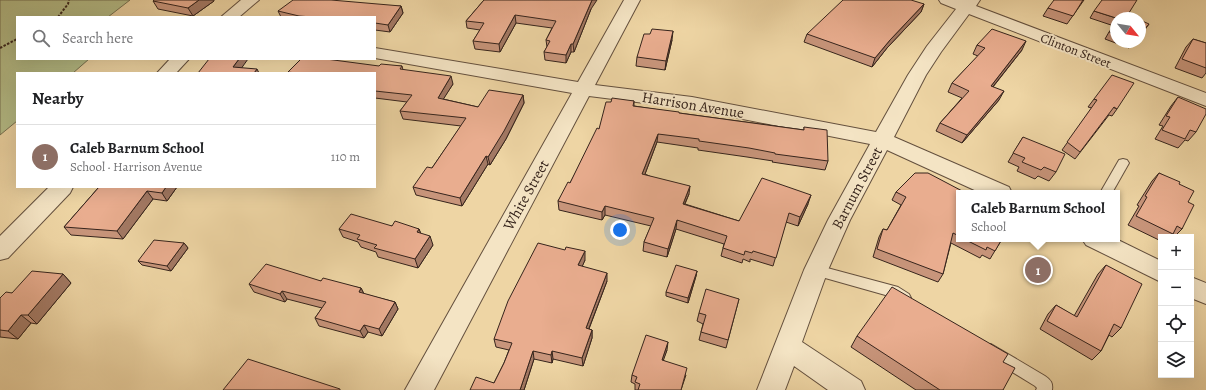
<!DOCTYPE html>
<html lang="en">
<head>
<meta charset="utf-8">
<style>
	:root { --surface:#fff; --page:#f2f2f2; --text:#202124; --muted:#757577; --line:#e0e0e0; --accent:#8f2418 }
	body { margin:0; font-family:Alegreya,serif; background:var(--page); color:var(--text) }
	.controls { position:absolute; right:12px; bottom:12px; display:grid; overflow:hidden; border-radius:0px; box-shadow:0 4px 16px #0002 }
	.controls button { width:36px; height:36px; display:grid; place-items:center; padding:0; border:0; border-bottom:1px solid var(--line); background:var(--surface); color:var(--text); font:20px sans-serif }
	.compass { position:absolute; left:1110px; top:12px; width:36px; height:36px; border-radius:50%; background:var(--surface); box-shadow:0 4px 16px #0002; rotate:120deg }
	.you { position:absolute; left:620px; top:230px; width:14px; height:14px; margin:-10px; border:3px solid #fff; border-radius:50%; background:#1a73e8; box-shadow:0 0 0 6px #1a73e833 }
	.badge { display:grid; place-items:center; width:26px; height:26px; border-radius:50%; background:var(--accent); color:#fff; font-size:13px; font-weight:700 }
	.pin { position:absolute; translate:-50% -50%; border:2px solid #fff; box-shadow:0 1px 4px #0006 }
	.popup { position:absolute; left:956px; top:190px; width:164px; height:52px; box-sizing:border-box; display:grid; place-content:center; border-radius:0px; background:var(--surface); filter:drop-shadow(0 1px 3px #0005); font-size:13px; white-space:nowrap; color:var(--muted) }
	.popup b { font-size:15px; color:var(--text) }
	.popup::after { content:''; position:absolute; left:50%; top:100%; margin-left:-8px; border:8px solid transparent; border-top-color:var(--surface) }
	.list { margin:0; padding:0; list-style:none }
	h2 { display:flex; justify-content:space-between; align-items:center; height:52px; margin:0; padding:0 16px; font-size:17px }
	h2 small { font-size:13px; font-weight:400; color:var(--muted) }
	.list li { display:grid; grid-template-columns:26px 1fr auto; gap:12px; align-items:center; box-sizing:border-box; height:64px; padding:0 16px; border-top:1px solid var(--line) }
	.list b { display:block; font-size:15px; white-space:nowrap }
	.list p { margin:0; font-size:13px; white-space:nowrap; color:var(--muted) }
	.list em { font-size:13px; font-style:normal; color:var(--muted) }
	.icon { flex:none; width:22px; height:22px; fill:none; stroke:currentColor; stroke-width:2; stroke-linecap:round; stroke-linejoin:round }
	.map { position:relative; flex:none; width:1206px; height:390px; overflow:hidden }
	.search { position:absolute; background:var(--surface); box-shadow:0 4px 16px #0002; left:16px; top:16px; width:360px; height:44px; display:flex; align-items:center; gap:10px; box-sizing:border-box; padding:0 14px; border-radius:0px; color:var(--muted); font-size:15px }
	.panel { position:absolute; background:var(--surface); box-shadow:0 4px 16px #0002; left:16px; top:72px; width:360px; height:116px; border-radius:0px }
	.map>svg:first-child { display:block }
	.green { fill:#b5be89; stroke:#767152 }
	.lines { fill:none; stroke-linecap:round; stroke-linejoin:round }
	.lane-casing { stroke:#64503e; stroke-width:2 }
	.street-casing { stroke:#64503e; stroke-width:2 }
	.path { stroke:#36241c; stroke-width:2; stroke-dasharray:2.5 1.5; stroke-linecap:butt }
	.lane { fill:#f4e4c4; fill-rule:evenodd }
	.street { fill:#f4e4c4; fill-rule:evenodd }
	.wall { fill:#c8957b; stroke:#36241c }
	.shaded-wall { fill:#a37964; stroke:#36241c }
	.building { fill:#e9ad8f; stroke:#36241c }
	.labels { text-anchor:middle; stroke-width:4; stroke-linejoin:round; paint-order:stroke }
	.far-street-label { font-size:13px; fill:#36241c; stroke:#f4e4c4 }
	.street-label { font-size:15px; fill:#36241c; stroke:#f4e4c4 }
</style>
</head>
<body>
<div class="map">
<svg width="1206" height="390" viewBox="0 0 1206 390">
	<rect width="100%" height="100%" fill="#eed5a4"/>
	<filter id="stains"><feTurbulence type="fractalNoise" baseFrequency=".005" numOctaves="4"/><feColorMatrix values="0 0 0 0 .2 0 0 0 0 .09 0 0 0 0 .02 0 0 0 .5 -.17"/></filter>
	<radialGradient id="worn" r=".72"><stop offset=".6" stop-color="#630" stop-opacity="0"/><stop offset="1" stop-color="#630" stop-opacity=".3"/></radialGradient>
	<polygon class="green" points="0,0 130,0 108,17 17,17 17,59 89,59 73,73 17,73 17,121 0,135"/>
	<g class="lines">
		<g class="lane-casing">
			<g id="lane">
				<polygon points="1123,159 1127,160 1129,163 1112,193 1100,193 1119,160"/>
				<polygon points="816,265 898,287 909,294 911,298 909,302 904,304 889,296 811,274 809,270 811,266"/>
				<path d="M991 344 1045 376C1051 380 1053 383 1052 390H1036L1037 388 1035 386 986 356 984 351 986 346Z"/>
			</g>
		</g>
		<g class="street-casing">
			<g id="street">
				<polygon points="241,0 259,0 239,17 221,17"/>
				<polygon points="624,0 640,0 595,85 692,97 876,132 908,75 927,46 956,9 941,3 939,0 980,0 976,6 1206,93 1206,106 969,14 941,52 926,75 894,137 1009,187 1012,193 981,193 887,150 850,220 828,270 802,342 861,381 865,390 828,390 794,366 785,390 757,390 804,270 828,220 870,144 692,109 589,96 434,390 405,390 572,93 375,58 375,48 578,82"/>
				<polygon points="170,59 189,59 176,73 157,73"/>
				<polygon points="49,187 73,187 70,193 8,258 0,260 0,236"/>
				<polygon points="1082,239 1116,239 1161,261 1161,282 1086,245"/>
				<polygon points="1191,277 1206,283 1206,304 1191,298"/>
			</g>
		</g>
		<g class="path">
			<polyline points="58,17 68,4 69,0"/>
			<polyline points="0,48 17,39"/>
		</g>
		<use href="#lane" class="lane"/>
		<use href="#street" class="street"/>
	</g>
	<g class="wall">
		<polygon points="484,0 591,9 574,52 571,52 566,63 545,60 544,52 547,47 546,40 552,28 516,23 500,52 475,49 473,41 480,30 467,28 466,21"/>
		<polygon points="1084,0 1067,24 1043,16 1048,8"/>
		<polygon points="153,1 214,1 193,16 158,9"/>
		<polygon points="924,4 921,12 887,48 872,67 804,42 807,34"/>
		<polygon points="401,6 403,13 390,32 375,30 375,17 281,17 278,11"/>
		<polygon points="1094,11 1116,18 1116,42 1134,42 1129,48 1105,39 1109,32 1114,26 1090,18"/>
		<polygon points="1193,39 1206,43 1206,73 1202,78 1175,68 1186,47"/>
		<polygon points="672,40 665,70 636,66 637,57"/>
		<polygon points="977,45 1022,50 993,87 999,100 962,143 936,131 940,123 962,98 948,92 952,83 978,56 973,54"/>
		<polygon points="379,66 402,66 403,70 453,84 443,99 478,107 523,95 524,103 506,139 490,165 488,164 462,206 416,195 413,187 432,168 461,126 403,119 400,111 407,102 375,98 375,73"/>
		<polygon points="1178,97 1196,132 1188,141 1185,140 1178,148 1155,139 1163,126 1159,125 1171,106"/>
		<polygon points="1094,99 1117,109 1112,116 1109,115 1075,159 1062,150 1092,108 1088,107"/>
		<polygon points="634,101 634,106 679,113 804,130 804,127 828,161 825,170 772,162 773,161 747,157 698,150 698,148 657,142 645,174 689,194 685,204 739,221 808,204 798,226 786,222 773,266 750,259 750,262 743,259 742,263 721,256 724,244 676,229 667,257 643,251 644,242 651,226 605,215 602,220 559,210 558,201 570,183 599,129 611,102"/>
		<polygon points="1023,137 1056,172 1049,181 1038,176 1035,179 1017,171 1019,167 1008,162"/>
		<polygon points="1159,173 1179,184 1188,202 1182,229 1174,237 1171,236 1171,237 1161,237 1161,241 1128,225 1139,206 1137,205 1152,181"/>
		<polygon points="99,187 177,187 167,201 153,199 123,239 71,235 64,227"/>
		<polygon points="896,192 959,193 959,239 1002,239 990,259 982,255 980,258 951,243 943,274 938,282 873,257 879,237 883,229 887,230 901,205 892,200"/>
		<polygon points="392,226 419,229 421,234 433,245 418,268 378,257 376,252 361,247 358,242 343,237 339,229"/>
		<polygon points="184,243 188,248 171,271 142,265 138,261"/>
		<polygon points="585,260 582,266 607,281 589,329 592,330 592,338 583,366 553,359 552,363 534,359 524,390 470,390 494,383 504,363 509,350 496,347 494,339"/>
		<polygon points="1106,265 1121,328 1112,337 1109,335 1101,351 1092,360 1040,329 1048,314 1056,305 1074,316 1098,274"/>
		<polygon points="697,271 696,276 688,303 666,296 666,292"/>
		<polygon points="63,274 71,283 37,324 31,323 18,339 0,337 0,298 12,293"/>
		<polygon points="321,281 361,288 364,294 395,302 398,309 382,336 368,332 364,338 319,326 315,318 322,308 287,299 285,302 254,292 249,284"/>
		<polygon points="739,299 726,348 699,340 703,324 697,321 699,313"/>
		<polygon points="857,336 1003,362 1003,390 916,390 851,347"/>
		<polygon points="667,350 663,360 686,375 681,390 635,390 635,384 631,382 632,375"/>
	</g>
	<g class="shaded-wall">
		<polygon points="199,0 214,0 214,1 193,16 188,8"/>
		<polygon points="592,0 597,0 591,9 574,52 573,44"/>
		<polygon points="924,4 921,12 887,48 872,67 875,58 890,40"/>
		<polygon points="401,6 403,13 390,32 388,25"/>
		<polygon points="515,15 516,23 500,52 499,44"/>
		<polygon points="1149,24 1144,31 1140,35 1140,34"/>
		<polygon points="673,31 672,40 665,70 666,61"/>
		<polygon points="1026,41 1022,50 987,94 991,86"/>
		<polygon points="571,44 571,52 566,63 566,55"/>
		<polygon points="239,59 248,59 238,73 233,67"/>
		<polygon points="257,69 259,73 254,73"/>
		<polygon points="451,76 453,84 439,106 438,98"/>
		<polygon points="1004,91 999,100 962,143 967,135"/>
		<polygon points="523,95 524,103 506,139 490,165 488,157"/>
		<polygon points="658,134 657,142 642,182 642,174"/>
		<polygon points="486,156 488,164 462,206 460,198"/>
		<polygon points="690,186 689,194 681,212 683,204"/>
		<polygon points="166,187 177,187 167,201 162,193"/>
		<polygon points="147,191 153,199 123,239 117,231"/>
		<polygon points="811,195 808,204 798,226 800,217"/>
		<polygon points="605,206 605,215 602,220 602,212"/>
		<polygon points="677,220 676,229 667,257 668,249"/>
		<polygon points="419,229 422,237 417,232"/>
		<polygon points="430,236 433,245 418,268 415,259"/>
		<polygon points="184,243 188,248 171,271 167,266"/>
		<polygon points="585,251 585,260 579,274 578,265"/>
		<polygon points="697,271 696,276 688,303 688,298"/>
		<polygon points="607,273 607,281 586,336 586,328"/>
		<polygon points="63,274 71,283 37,324 28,315"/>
		<polygon points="361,288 365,296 359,292"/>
		<polygon points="282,291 287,299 285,302 280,294"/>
		<polygon points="395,302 398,309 382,336 379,329"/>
		<polygon points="21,315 31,323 18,339 8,331"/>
		<polygon points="364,325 368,332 364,338 360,331"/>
		<polygon points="592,330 592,338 583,366 582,358"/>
		<polygon points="668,342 667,350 661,367 662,360"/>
		<polygon points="533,351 534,359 524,390 520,390"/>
		<polygon points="552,351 553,359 552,363 551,355"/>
	</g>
	<g class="building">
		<polygon points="154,0 199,0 188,8 153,1"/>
		<polygon points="293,0 331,0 401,6 388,25 375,23 375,17 312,17 299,16 278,11"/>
		<polygon points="484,0 592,0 573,44 571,44 566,55 544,52 550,41 546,40 556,21 515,15 499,44 473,41 484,23 466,21"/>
		<polygon points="843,0 911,0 924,4 890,40 875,58 807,34"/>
		<polygon points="1054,0 1083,0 1073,16 1048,8"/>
		<polygon points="1102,0 1137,0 1127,16 1134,18 1116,18 1094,11"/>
		<polygon points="1140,20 1149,24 1140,34"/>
		<polygon points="1116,24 1116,34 1109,32"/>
		<polygon points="652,29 673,31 666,61 637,57 644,34 650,34"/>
		<polygon points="992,29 1026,41 991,86 1004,91 967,135 940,123 969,91 952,83 985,48 977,45"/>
		<polygon points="1193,39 1206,43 1206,68 1182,59"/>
		<polygon points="209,59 239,59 233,67 257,69 254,73 194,73 198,73"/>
		<polygon points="301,59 326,59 379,66 381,64 402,66 400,69 451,76 438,98 478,107 489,90 523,95 504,131 488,157 486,156 460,198 413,187 427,167 432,168 466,118 400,111 412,95 375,91 375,73 296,73 288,72"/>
		<polygon points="1112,75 1134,83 1117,109 1114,107 1080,152 1067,142 1097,100 1094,99"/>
		<polygon points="1178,97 1206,109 1206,114 1196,132 1190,130 1185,139 1162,130 1170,117 1166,116"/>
		<polygon points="612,98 634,101 633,106 679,112 679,113 804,130 804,127 827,130 828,161 775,154 775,153 749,148 699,141 699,139 658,134 642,174 690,186 683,204 739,221 762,178 811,195 800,217 789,213 776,258 753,251 752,253 745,251 744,255 723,248 727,236 677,220 668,249 644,242 654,218 605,206 602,212 558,201 568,182 570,183 597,128 599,129 606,102 611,102"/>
		<polygon points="1023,137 1065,154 1056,172 1044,167 1041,170 1022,162 1025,158 1013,153"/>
		<polygon points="915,173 928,173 966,193 959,193 959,236 953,233 943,274 877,249 883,229 887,230 906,197 896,192"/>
		<polygon points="1159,173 1180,182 1179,184 1194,191 1188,202 1194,205 1182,229 1177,226 1173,234 1136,216 1147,197 1145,196"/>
		<polygon points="99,187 166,187 162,193 147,191 117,231 64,227"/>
		<polygon points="351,214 392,226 395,221 419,229 417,232 430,236 415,259 374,248 377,245 357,239 360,235 339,229"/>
		<polygon points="964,239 1002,239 995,251 987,247 986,250"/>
		<polygon points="154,240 184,243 167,266 138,261"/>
		<polygon points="538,243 565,250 566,247 585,251 578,265 607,273 586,328 592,330 582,358 552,351 551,355 533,351 520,390 470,390 476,377 494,383 504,363 512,343 494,339 508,301"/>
		<polygon points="266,264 321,281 323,278 361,288 359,292 395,302 379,329 364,325 360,331 315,318 326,302 282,291 280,294 249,284"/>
		<polygon points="676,265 697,271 688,298 666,292"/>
		<polygon points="1106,265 1142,284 1121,328 1114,324 1101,351 1047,321 1056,305 1077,317"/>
		<polygon points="32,271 63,274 28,315 21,315 8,331 0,330 0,298 6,292 12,293"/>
		<polygon points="892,287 1008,354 1003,362 1015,368 1003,390 940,390 857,336"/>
		<polygon points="706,289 739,299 728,340 701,332 706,315 699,313"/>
		<polygon points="646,335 668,342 662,360 687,368 681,390 638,390 640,384 635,382 637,377 632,375"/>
		<polygon points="248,359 340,389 340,390 223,390"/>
	</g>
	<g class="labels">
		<g class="far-street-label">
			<text transform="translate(1076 50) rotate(21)" y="5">Clinton Street</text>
		</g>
		<g class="street-label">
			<text transform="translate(693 105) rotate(9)" y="5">Harrison Avenue</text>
			<text transform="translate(857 188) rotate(-62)" y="5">Barnum Street</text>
			<text transform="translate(526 195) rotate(-61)" y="5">White Street</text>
		</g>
	</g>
	<rect width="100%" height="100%" filter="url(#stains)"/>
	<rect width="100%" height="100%" fill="url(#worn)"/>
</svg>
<div class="controls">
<button>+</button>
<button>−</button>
<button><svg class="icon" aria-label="locate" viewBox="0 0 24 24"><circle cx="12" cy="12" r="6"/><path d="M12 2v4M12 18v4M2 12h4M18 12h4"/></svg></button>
<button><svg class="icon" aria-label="layers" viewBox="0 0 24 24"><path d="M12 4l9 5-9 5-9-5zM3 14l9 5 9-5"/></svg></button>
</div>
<svg class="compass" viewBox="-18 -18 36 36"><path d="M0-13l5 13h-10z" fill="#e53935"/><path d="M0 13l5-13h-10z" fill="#757577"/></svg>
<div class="you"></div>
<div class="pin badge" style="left:1038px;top:270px;background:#8d6e63">1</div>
<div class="popup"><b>Caleb Barnum School</b>School</div>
<div class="search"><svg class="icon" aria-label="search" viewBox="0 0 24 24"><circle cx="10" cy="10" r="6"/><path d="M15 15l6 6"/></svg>Search here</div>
<section class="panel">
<h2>Nearby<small></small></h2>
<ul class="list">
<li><span class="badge" style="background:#8d6e63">1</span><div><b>Caleb Barnum School</b><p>School · Harrison Avenue</p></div><em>110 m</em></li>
</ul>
</section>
</div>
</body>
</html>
